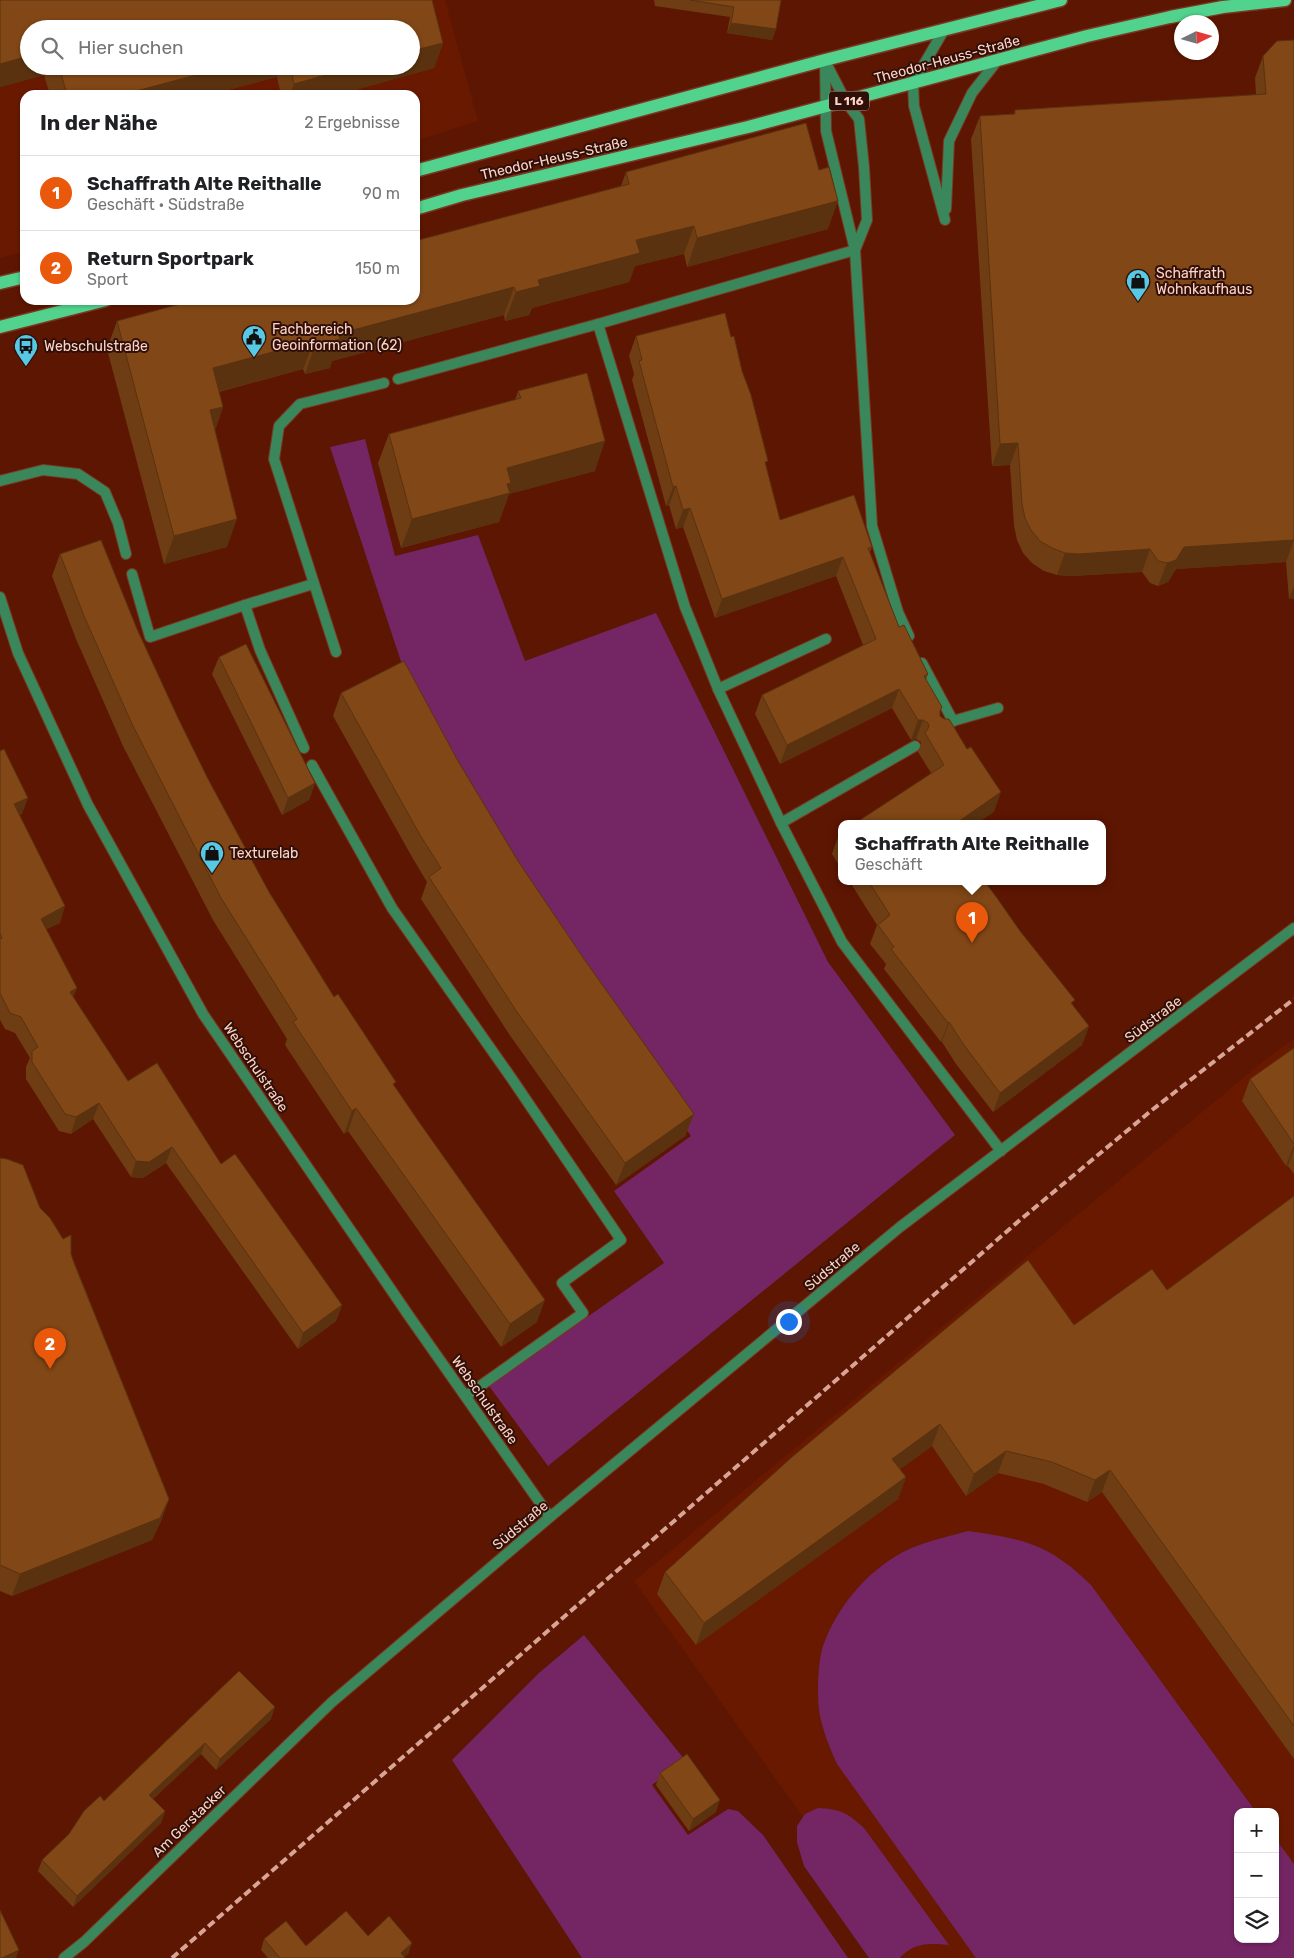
<!DOCTYPE html>
<html lang="de">
<head>
<meta charset="utf-8">
<style>
	:root { --surface:#fff; --page:#f2f2f2; --text:#202124; --muted:#757577; --line:#e0e0e0; --accent:#ea580c }
	body { margin:0; font-family:Rubik,sans-serif; background:var(--page); color:var(--text) }
	.controls { position:absolute; right:15px; bottom:15px; display:grid; overflow:hidden; border-radius:10px; box-shadow:0 1px 4px #0004 }
	.controls button { width:45px; height:45px; display:grid; place-items:center; padding:0; border:0; border-bottom:1px solid var(--line); background:var(--surface); color:var(--text); font:25px sans-serif }
	.compass { position:absolute; left:1174px; top:15px; width:45px; height:45px; border-radius:50%; background:var(--surface); box-shadow:0 1px 4px #0004; rotate:85deg }
	.you { position:absolute; left:788px; top:1321px; width:18px; height:18px; margin:-12px; border:4px solid #fff; border-radius:50%; background:#1a73e8; box-shadow:0 0 0 8px #1a73e833 }
	.badge { display:grid; place-items:center; width:32px; height:32px; border-radius:50%; background:var(--accent); color:#fff; font-size:16px; font-weight:700 }
	.pin { position:absolute; translate:-50% -41px; filter:drop-shadow(0 1px 2px #0008) }
	.pin::after { content:''; position:absolute; top:26px; width:18px; height:15px; background:inherit; clip-path:polygon(0 0,100% 0,50% 100%) }
	.popup { position:absolute; left:838px; top:820px; width:268px; height:65px; box-sizing:border-box; display:grid; place-content:center; border-radius:10px; background:var(--surface); filter:drop-shadow(0 1px 4px #0005); font-size:16px; white-space:nowrap; color:var(--muted) }
	.popup b { font-size:19px; color:var(--text) }
	.popup::after { content:''; position:absolute; left:50%; top:100%; margin-left:-10px; border:10px solid transparent; border-top-color:var(--surface) }
	.list { margin:0; padding:0; list-style:none }
	h2 { display:flex; justify-content:space-between; align-items:center; height:65px; margin:0; padding:0 20px; font-size:21px }
	h2 small { font-size:16px; font-weight:400; color:var(--muted) }
	.list li { display:grid; grid-template-columns:32px 1fr auto; gap:15px; align-items:center; box-sizing:border-box; height:75px; padding:0 20px; border-top:1px solid var(--line) }
	.list b { display:block; font-size:19px; white-space:nowrap }
	.list p { margin:0; font-size:16px; white-space:nowrap; color:var(--muted) }
	.list em { font-size:16px; font-style:normal; color:var(--muted) }
	.icon { flex:none; width:28px; height:28px; fill:none; stroke:currentColor; stroke-width:2; stroke-linecap:round; stroke-linejoin:round }
	.map { position:relative; flex:none; width:1294px; height:1958px; overflow:hidden }
	.search { position:absolute; background:var(--surface); box-shadow:0 1px 4px #0004; left:20px; top:20px; width:400px; height:55px; display:flex; align-items:center; gap:12px; box-sizing:border-box; padding:0 18px; border-radius:28px; color:var(--muted); font-size:19px }
	.panel { position:absolute; background:var(--surface); box-shadow:0 1px 4px #0004; left:20px; top:90px; width:400px; height:215px; border-radius:15px }
	.map>svg:first-child { display:block }
	.built { fill:#681900; fill-rule:evenodd }
	.green { fill:#742564 }
	.lines { fill:none; stroke-linecap:round; stroke-linejoin:round }
	.service-casing { stroke:#7a3824; stroke-width:12 }
	.minor-casing { stroke:#7a3824; stroke-width:12 }
	.primary-casing { stroke:#7a3824; stroke-width:15 }
	.service { stroke:#3a875c; stroke-width:10 }
	.minor { stroke:#3a875c; stroke-width:10 }
	.primary { stroke:#51d38d; stroke-width:12 }
	.rail { stroke:#d8a496; stroke-width:4; stroke-dasharray:8 4; stroke-linecap:butt }
	.wall { fill:#6f3d13; fill-rule:evenodd }
	.shaded-wall { fill:#5a320f }
	.building { fill:#814716; stroke:#5a320f }
	.labels { text-anchor:middle; stroke-width:4; stroke-linejoin:round; paint-order:stroke }
	.shield { fill:#2f1008; stroke:#c1988d; stroke-width:1 }
	.shield-label { font-size:12px; font-weight:bold; fill:#ffd2c6 }
	.street-label { font-size:14px; fill:#ffd2c6; stroke:#2f1008 }
	.poi-label { font-size:14px; fill:#ffd2c6; stroke:#2f1008; text-anchor:start }
</style>
</head>
<body>
<div class="map">
<svg width="1294" height="1958" viewBox="0 0 1294 1958">
	<rect width="100%" height="100%" fill="#5d1601"/>
	<g class="built">
		<path d="M0 0H445L478 121 415 141V95H25V251L0 258ZM29 29H411V66H29Z"/>
		<path d="M1294 1039V1958H904L634 1581 1271 1055ZM1238 1812H1275V1939H1238Z"/>
	</g>
	<g class="green">
		<polygon points="365,439 395,556 478,535 525,661 656,613 828,962 955,1135 548,1466 489,1386 664,1263 614,1191 691,1136 578,978 422,725 330,447"/>
		<path d="M968 1531C1024 1539 1049 1544 1091 1585L1256 1812H1238V1939H1275V1838L1294 1864V1958H976L837 1764C829 1746 822 1729 819 1710 817 1694 818 1661 823 1646 837 1607 866 1572 903 1552 923 1542 946 1537 968 1531Z"/>
		<polygon points="584,1635 685,1760 652,1785 688,1835 728,1809 738,1811 763,1835 848,1958 582,1958 452,1760 539,1673"/>
		<path d="M818 1808C840 1809 848 1813 864 1828L949 1945C931 1943 913 1942 900 1958H869L804 1866 797 1842V1826L805 1814Z"/>
	</g>
	<g class="lines">
		<g class="service-casing">
			<g id="service">
				<polyline points="944,30 913,83 914,106 945,220"/>
				<polyline points="825,60 826,131 855,250 872,526 898,612 909,636"/>
				<polyline points="826,63 846,102 859,119 864,167 867,220 855,250"/>
				<polyline points="946,209 949,141 972,93 997,61"/>
				<polyline points="598,324 685,607 718,689 781,823 842,942 1001,1151"/>
				<polyline points="398,379 598,324 855,250"/>
				<polyline points="0,481 43,470 78,474 105,492 118,523 126,554"/>
				<polyline points="132,574 150,637 245,605"/>
				<polyline points="336,652 274,459 279,426 300,404 384,383"/>
				<polyline points="922,663 953,721"/>
				<polyline points="718,689 826,639"/>
				<polyline points="947,725 953,721 998,708"/>
				<polyline points="304,748 260,650 245,605 313,584"/>
				<polyline points="312,765 392,908 512,1079 621,1240 562,1283 583,1313 466,1396"/>
				<polyline points="781,823 915,746"/>
			</g>
		</g>
		<g class="minor-casing">
			<g id="minor">
				<polyline points="0,597 18,653 88,805 203,1014 409,1316 550,1517"/>
				<polyline points="64,1958 84,1942 332,1702 550,1517 900,1227 1294,928"/>
			</g>
		</g>
		<g class="primary-casing">
			<g id="primary">
				<polyline points="415,171 825,60 1061,0"/>
				<polyline points="415,209 462,195 748,127 1087,36 1170,17 1223,7 1285,0"/>
				<polyline points="0,283 25,277"/>
				<polyline points="0,327 106,300"/>
			</g>
		</g>
		<use href="#service" class="service"/>
		<use href="#minor" class="minor"/>
		<use href="#primary" class="primary"/>
		<polyline class="rail" points="172,1958 1020,1220 1152,1110 1294,999"/>
	</g>
	<g class="wall">
		<path d="M0 0H432L443 43 434 68 337 95H281L277 77 209 95H50L44 75 0 87ZM29 29H411V66H29Z"/>
		<polygon points="654,0 781,0 776,29 772,40 727,33 730,17 655,6"/>
		<polygon points="1294,40 1294,599 1289,599 1286,562 1176,569 1168,582 1158,586 1150,583 1142,572 1071,576 1057,575 1044,571 1032,563 1023,553 1017,540 1014,526 1010,465 992,466 971,139 980,116 1014,114 1015,110 1256,95 1255,78 1263,56"/>
		<polygon points="626,172 828,229 687,267 684,254 635,266 629,282 532,308 529,315 505,321 504,315 332,361 330,368 305,374 303,369 219,392 223,407 215,430 227,547 164,564 107,349 117,321 621,186"/>
		<polygon points="636,336 731,337 742,371 766,466 780,520 872,547 870,552 899,627 928,674 926,680 940,713 940,716 994,812 931,773 918,752 921,744 921,742 916,739 911,740 892,708 780,764 755,714 762,695 863,645 836,576 715,618 683,527 676,529 669,505 666,506 632,380 634,374 629,356"/>
		<polygon points="518,391 595,471 509,494 499,522 401,548 378,463 389,434 515,400"/>
		<polygon points="60,554 137,629 178,718 208,779 269,892 334,997 394,1087 537,1322 501,1347 348,1131 344,1134 285,1045 287,1039 213,920 123,746 76,639 52,576"/>
		<polygon points="219,657 315,783 309,800 282,815 212,674"/>
		<polygon points="341,693 458,761 518,861 584,959 694,1114 685,1136 616,1185 509,1034 421,899 427,882 412,857 333,716"/>
		<polygon points="0,751 22,814 19,815 60,923 46,929 73,997 128,1081 221,1164 342,1305 336,1321 298,1349 166,1163 143,1178 131,1177 93,1119 71,1134 59,1131 26,1079 26,1067 30,1058 15,1033 5,1029 0,1020"/>
		<polygon points="842,832 842,870 832,854 839,834"/>
		<polygon points="850,882 985,882 1073,1005 1089,1026 1082,1045 993,1112 956,1064 942,1042 941,1042 884,969 886,964 870,944 877,925"/>
		<polygon points="1294,1048 1294,1174 1288,1166 1286,1166 1242,1101 1250,1079"/>
		<polygon points="0,1158 40,1208 71,1254 169,1499 161,1521 152,1540 12,1596 0,1591"/>
		<polygon points="1294,1196 1294,1759 1102,1492 1087,1502 1044,1484 998,1473 966,1496 932,1446 900,1469 906,1477 898,1499 696,1645 657,1594 665,1572 1074,1325 1167,1290"/>
		<polygon points="239,1671 271,1719 216,1770 201,1754 153,1799 165,1811 161,1823 73,1907 38,1871 42,1860"/>
		<polygon points="660,1773 716,1812 689,1831 656,1785"/>
		<polygon points="368,1936 412,1943 408,1954 404,1957 405,1958 268,1958 261,1950 264,1939 306,1946"/>
	</g>
	<g class="shaded-wall">
		<polygon points="731,23 776,29 772,40 727,33"/>
		<polygon points="443,43 434,68 337,95 290,95 294,84 357,66 411,66 411,51"/>
		<polygon points="29,56 29,66 48,66 44,75 0,87 0,64"/>
		<polygon points="230,66 281,66 277,77 209,95 121,95"/>
		<polygon points="838,201 828,229 687,267 697,238"/>
		<polygon points="694,226 684,254 635,266 629,282 532,308 529,315 505,321 516,292 538,280 636,240"/>
		<polygon points="514,287 504,315 332,361 330,368 305,374 315,346 338,334"/>
		<polygon points="314,341 303,369 202,396 213,368"/>
		<polygon points="223,407 213,435 210,410"/>
		<polygon points="605,441 595,471 509,494 499,522 401,548 412,519 507,468"/>
		<polygon points="1018,443 1010,465 992,466 1000,444"/>
		<polygon points="676,486 669,505 666,506 673,487"/>
		<polygon points="690,508 683,527 676,529 683,510"/>
		<polygon points="237,519 227,547 164,564 174,536"/>
		<polygon points="1294,540 1286,562 1176,569 1168,582 1158,586 1167,563 1184,547"/>
		<polygon points="1150,549 1142,572 1071,576 1057,575 1065,553"/>
		<polygon points="843,557 836,576 715,618 722,599"/>
		<polygon points="1294,586 1294,599 1289,599"/>
		<polygon points="899,689 892,708 780,764 787,745"/>
		<polygon points="918,720 923,720 916,739 911,740"/>
		<polygon points="315,783 309,800 282,815 288,798"/>
		<polygon points="1001,792 994,812 976,824 955,824"/>
		<polygon points="28,798 22,814 8,820 14,804"/>
		<polygon points="65,906 60,923 35,935 41,919"/>
		<polygon points="77,988 71,1004 70,992"/>
		<polygon points="949,1022 942,1042 941,1042 948,1023"/>
		<polygon points="1089,1026 1082,1045 993,1112 1000,1093"/>
		<polygon points="99,1103 93,1119 71,1134 76,1117"/>
		<polygon points="356,1108 348,1131 344,1134 352,1111"/>
		<polygon points="694,1114 685,1136 616,1185 625,1163"/>
		<polygon points="1294,1145 1294,1149 1288,1166 1286,1166"/>
		<polygon points="172,1147 166,1163 143,1178 131,1177 136,1161"/>
		<polygon points="545,1300 537,1322 501,1347 510,1324"/>
		<polygon points="342,1305 336,1321 298,1349 303,1333"/>
		<polygon points="940,1424 932,1446 884,1481 892,1459"/>
		<polygon points="1006,1451 998,1473 966,1496 974,1474"/>
		<polygon points="1110,1470 1102,1492 1087,1502 1095,1480"/>
		<polygon points="906,1477 898,1499 696,1645 704,1623"/>
		<polygon points="169,1499 161,1521 152,1540 12,1596 20,1574"/>
		<polygon points="275,1707 271,1719 216,1770 220,1759"/>
		<polygon points="205,1743 201,1754 145,1806 149,1795"/>
		<polygon points="720,1800 716,1812 689,1831 693,1819"/>
		<polygon points="165,1811 161,1823 73,1907 77,1896"/>
		<polygon points="412,1943 408,1954 403,1958 401,1953"/>
		<polygon points="19,1950 16,1958 2,1958"/>
	</g>
	<g class="building">
		<polygon points="0,0 432,0 443,43 411,51 411,29 29,29 29,56 0,64"/>
		<polygon points="690,0 781,0 776,29 731,23 734,7"/>
		<polygon points="1294,40 1294,540 1184,547 1176,560 1167,563 1158,561 1150,549 1079,554 1065,553 1052,548 1040,541 1031,530 1025,518 1022,504 1018,443 1000,444 980,116 1015,114 1015,110 1266,94 1263,56 1277,41"/>
		<polygon points="59,66 230,66 121,95 67,95"/>
		<polygon points="290,66 357,66 294,84"/>
		<polygon points="806,123 819,170 829,167 838,201 697,238 694,226 636,240 640,253 538,280 540,286 516,292 514,287 338,334 340,339 315,346 314,341 213,368 223,407 210,410 237,519 174,536 117,321 195,300 415,300 415,241 629,184 626,172"/>
		<polygon points="725,313 731,337 734,336 742,371 751,395 768,461 765,462 780,520 854,495 872,547 868,548 899,627 904,625 928,674 924,676 942,707 940,711 940,716 944,719 949,719 967,749 971,747 1001,792 955,824 854,824 944,765 925,733 929,727 928,723 923,720 918,720 899,689 787,745 762,695 876,639 843,557 722,599 690,508 683,510 676,486 673,487 639,361 642,360 636,336"/>
		<polygon points="587,373 605,441 507,468 511,483 507,484 510,493 412,519 389,434 521,398 518,391"/>
		<polygon points="101,540 137,629 178,718 208,779 269,892 334,997 338,994 396,1082 393,1084 419,1122 545,1300 510,1324 356,1108 352,1111 293,1022 297,1019 221,898 132,724 84,616 60,554"/>
		<polygon points="246,644 315,783 288,798 219,657"/>
		<polygon points="404,661 458,761 518,861 584,959 694,1114 625,1163 517,1012 429,877 441,868 420,835 341,693"/>
		<polygon points="4,749 28,798 14,804 65,906 41,919 77,988 70,992 128,1081 157,1063 221,1164 235,1154 342,1305 303,1333 172,1147 149,1162 136,1161 99,1103 76,1117 65,1114 32,1062 32,1051 38,1047 21,1017 10,1013 0,993 0,939 2,938 0,933 0,751"/>
		<polygon points="842,832 842,840 839,834"/>
		<polygon points="869,882 985,882 997,898 1020,931 1075,1000 1071,1003 1089,1026 1000,1093 964,1045 949,1022 948,1023 891,949 894,947 878,925 890,915"/>
		<polygon points="1294,1048 1294,1144 1250,1079"/>
		<polygon points="0,1158 7,1159 23,1165 40,1208 50,1218 63,1239 71,1235 71,1254 74,1263 169,1499 160,1518 20,1574 0,1565"/>
		<polygon points="1294,1196 1294,1726 1110,1470 1095,1480 1052,1462 1006,1451 974,1474 940,1424 892,1459 906,1477 704,1623 665,1572 792,1457 1028,1260 1074,1325 1152,1269 1167,1290"/>
		<polygon points="239,1671 275,1707 220,1759 205,1743 149,1795 165,1811 77,1896 42,1860 69,1834 84,1811 100,1796 104,1801"/>
		<polygon points="687,1754 720,1800 693,1819 660,1773"/>
		<polygon points="0,1910 19,1950 2,1958 0,1958"/>
		<polygon points="346,1911 368,1936 389,1916 412,1943 401,1953 405,1958 280,1958 264,1939 286,1921 306,1946"/>
	</g>
	<defs>
		<g id="shop-pin" transform="scale(1.25)"><path d="M0 17L-7.5 6A9.5 9.5 0 1 1 7.5 6Z" fill="#58c9e4" stroke="#2f1008"/><path d="M-5-2.5h2.3a2.7 3.5 0 0 1 5.4 0H5L5.5 6h-11ZM-1.5-2.5h3a1.5 2.3 0 0 0-3 0Z" fill="#111"/></g>
		<g id="civic-pin" transform="scale(1.25)"><path d="M0 17L-7.5 6A9.5 9.5 0 1 1 7.5 6Z" fill="#58c9e4" stroke="#2f1008"/><path d="M-.6-6.5H3V-4.5H.6V-3L4-1V1h2V6H-6V1h2V-1L-.6-3ZM-1.2 2.5V6h2.4V2.5Z" fill="#111"/></g>
		<g id="bus-pin" transform="scale(1.25)"><path d="M0 17L-7.5 6A9.5 9.5 0 1 1 7.5 6Z" fill="#58c9e4" stroke="#2f1008"/><path d="M-5-6H5V4H4V6H2V4H-2V6H-4V4H-5ZM-3.5-4V0h7V-4ZM-3.5 1.2v1.5H-2V1.2ZM2 1.2v1.5H3.5V1.2Z" fill="#111"/></g>
	</defs>
	<g fill-rule="evenodd">
		<use href="#shop-pin" x="1138" y="281"/>
		<use href="#civic-pin" x="254" y="337"/>
		<use href="#bus-pin" x="26" y="346"/>
		<use href="#shop-pin" x="212" y="853"/>
	</g>
	<g class="labels">
		<rect class="shield" x="829" y="91.5" width="40" height="19" rx="4"/>
		<g class="shield-label">
			<text x="849" y="105">L 116</text>
		</g>
		<g class="street-label">
			<text transform="translate(947 59) rotate(-15)" y="5">Theodor-Heuss-Straße</text>
			<text transform="translate(554 158) rotate(-13)" y="5">Theodor-Heuss-Straße</text>
			<text transform="translate(1153 1019) rotate(-37)" y="5">Südstraße</text>
			<text transform="translate(256 1067) rotate(56)" y="5">Webschulstraße</text>
			<text transform="translate(832 1266) rotate(-40)" y="5">Südstraße</text>
			<text transform="translate(485 1400) rotate(55)" y="5">Webschulstraße</text>
			<text transform="translate(520 1525) rotate(-40)" y="5">Südstraße</text>
			<text transform="translate(189 1821) rotate(-44)" y="5">Am Gerstacker</text>
		</g>
		<g class="poi-label">
			<text x="1156" y="278">Schaffrath<tspan x="1156" dy="16">Wohnkaufhaus</tspan></text>
			<text x="272" y="334">Fachbereich<tspan x="272" dy="16">Geoinformation (62)</tspan></text>
			<text x="44" y="351">Webschulstraße</text>
			<text x="230" y="858">Texturelab</text>
		</g>
	</g>
</svg>
<div class="controls">
<button>+</button>
<button>−</button>
<button><svg class="icon" aria-label="layers" viewBox="0 0 24 24"><path d="M12 4l9 5-9 5-9-5zM3 14l9 5 9-5"/></svg></button>
</div>
<svg class="compass" viewBox="-18 -18 36 36"><path d="M0-13l5 13h-10z" fill="#e53935"/><path d="M0 13l5-13h-10z" fill="#757577"/></svg>
<div class="you"></div>
<div class="pin badge" style="left:972px;top:943px">1</div>
<div class="popup"><b>Schaffrath Alte Reithalle</b>Geschäft</div>
<div class="pin badge" style="left:50px;top:1369px">2</div>
<div class="search"><svg class="icon" aria-label="search" viewBox="0 0 24 24"><circle cx="10" cy="10" r="6"/><path d="M15 15l6 6"/></svg>Hier suchen</div>
<section class="panel">
<h2>In der Nähe<small>2 Ergebnisse</small></h2>
<ul class="list">
<li><span class="badge">1</span><div><b>Schaffrath Alte Reithalle</b><p>Geschäft · Südstraße</p></div><em>90 m</em></li>
<li><span class="badge">2</span><div><b>Return Sportpark</b><p>Sport</p></div><em>150 m</em></li>
</ul>
</section>
</div>
</body>
</html>
